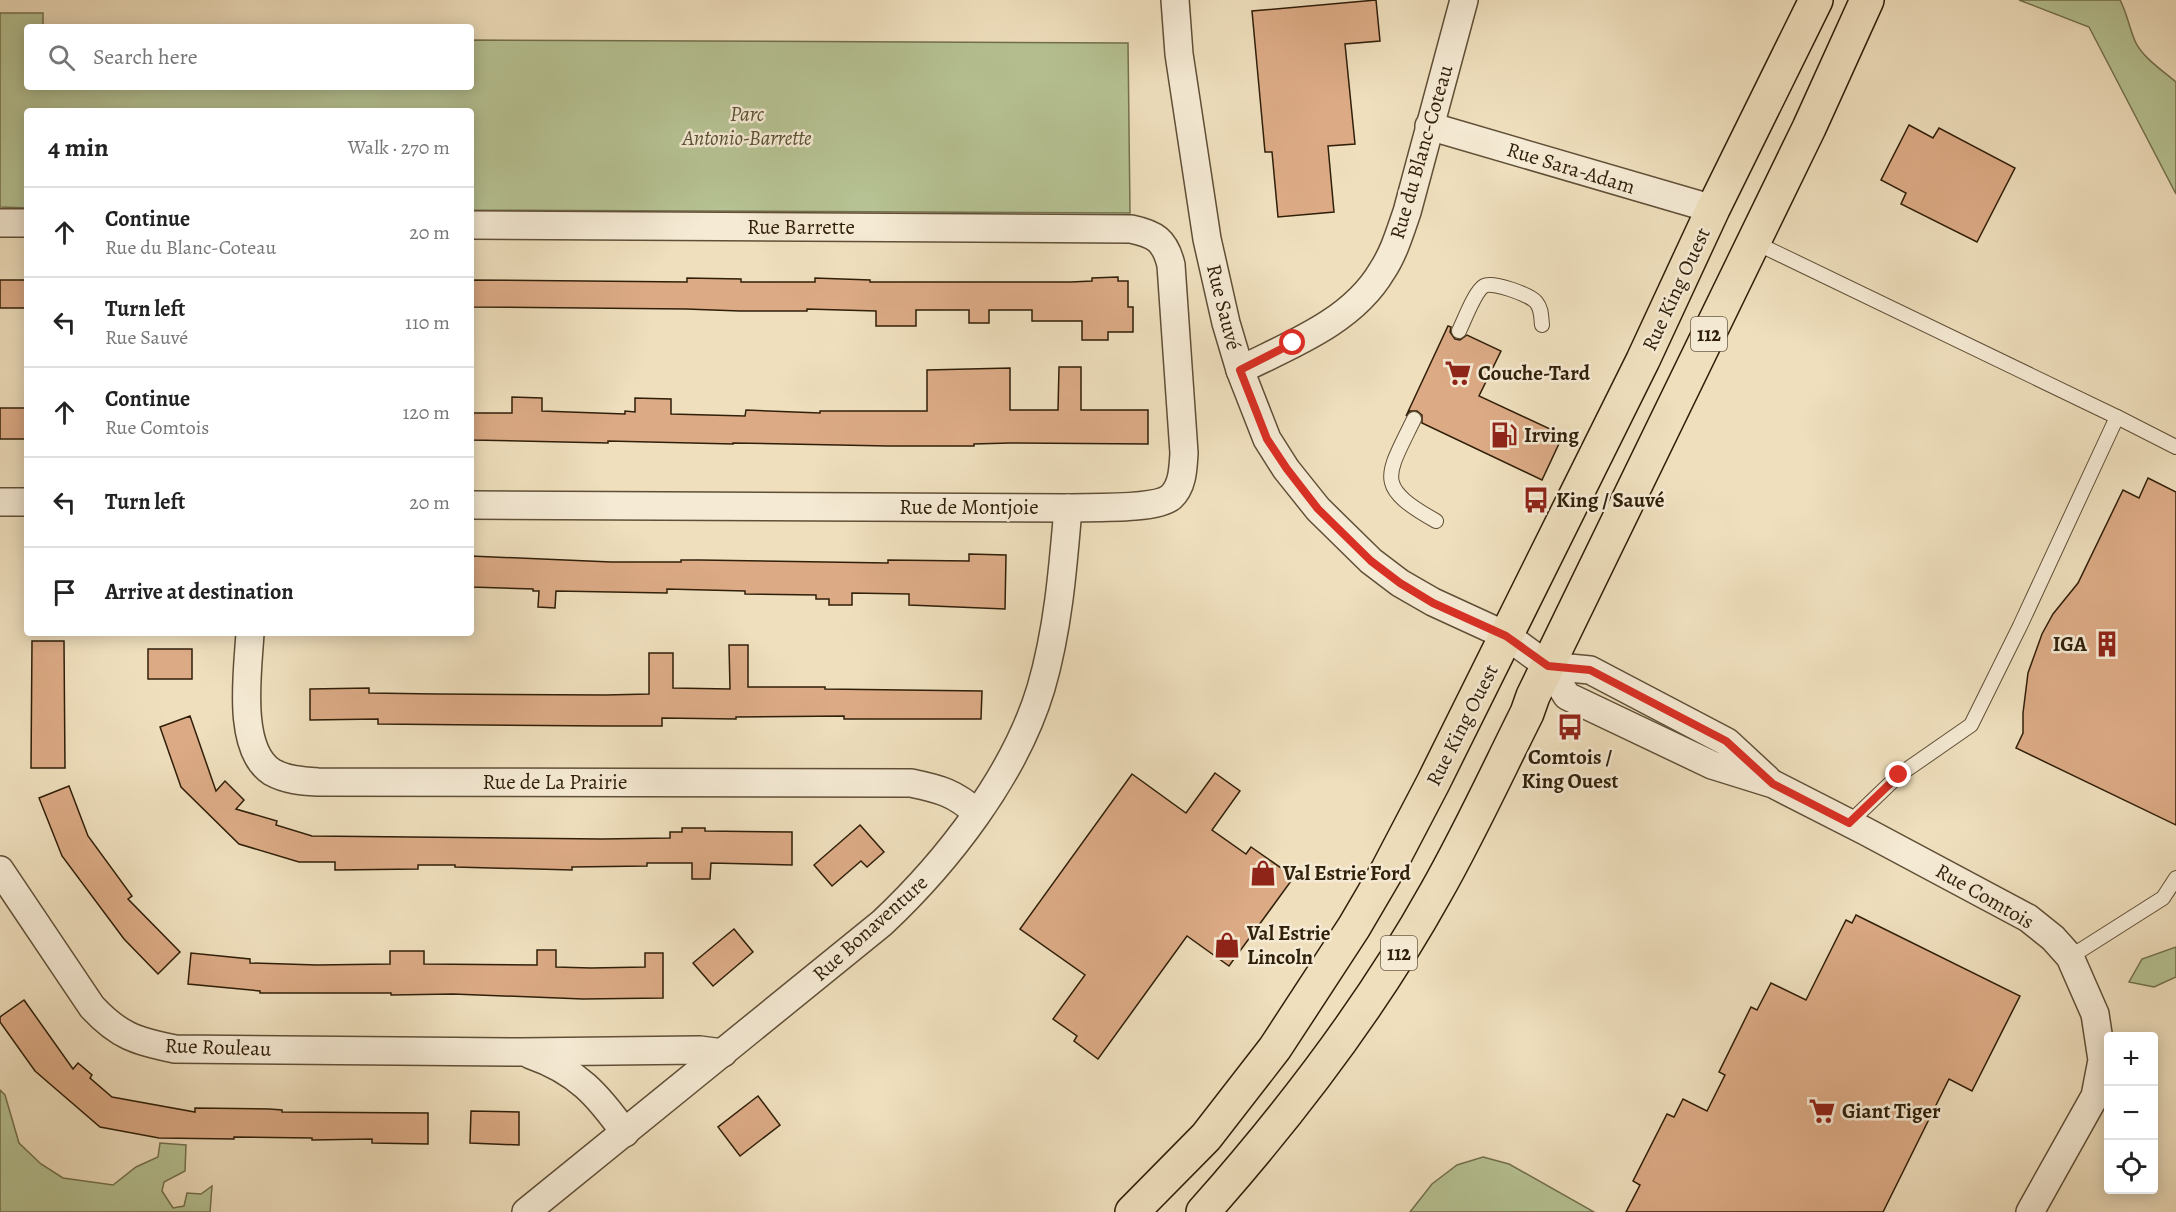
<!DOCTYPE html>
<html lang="en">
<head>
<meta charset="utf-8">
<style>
	:root { --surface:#fff; --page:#f6f6f6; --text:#222; --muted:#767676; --line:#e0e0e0 }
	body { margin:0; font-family:Alegreya,serif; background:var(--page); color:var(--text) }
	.controls { position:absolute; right:18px; bottom:18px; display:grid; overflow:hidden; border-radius:6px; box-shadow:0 3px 15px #0003 }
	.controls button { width:54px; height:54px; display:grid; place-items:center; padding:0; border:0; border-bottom:2px solid var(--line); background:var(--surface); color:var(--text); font:30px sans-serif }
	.stop { position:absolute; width:18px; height:18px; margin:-14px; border:4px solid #d93025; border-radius:50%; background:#fff }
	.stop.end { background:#d93025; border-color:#fff; box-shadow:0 2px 6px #0008 }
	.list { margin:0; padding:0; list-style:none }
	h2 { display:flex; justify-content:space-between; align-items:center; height:78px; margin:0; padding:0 24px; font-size:26px }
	h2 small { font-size:20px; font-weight:400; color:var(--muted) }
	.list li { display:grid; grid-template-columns:39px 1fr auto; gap:18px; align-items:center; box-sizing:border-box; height:90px; padding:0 24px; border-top:2px solid var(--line) }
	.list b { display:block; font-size:22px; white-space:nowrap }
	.list p { margin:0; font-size:20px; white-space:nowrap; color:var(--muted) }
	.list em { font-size:20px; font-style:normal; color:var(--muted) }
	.icon { flex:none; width:33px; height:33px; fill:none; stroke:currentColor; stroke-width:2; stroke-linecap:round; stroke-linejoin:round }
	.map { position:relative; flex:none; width:2176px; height:1212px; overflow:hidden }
	.search { position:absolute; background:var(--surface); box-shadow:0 3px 15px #0003; left:24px; top:24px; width:450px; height:66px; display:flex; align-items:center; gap:15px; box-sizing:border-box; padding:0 21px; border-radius:6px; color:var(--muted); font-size:22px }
	.panel { position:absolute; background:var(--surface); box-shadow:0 3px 15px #0003; left:24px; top:108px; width:450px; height:528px; border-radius:6px }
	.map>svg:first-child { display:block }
	.green { fill:#b6c293; stroke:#73704e; stroke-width:1.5 }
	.building { fill:#dcab86; stroke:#301f09; stroke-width:1.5 }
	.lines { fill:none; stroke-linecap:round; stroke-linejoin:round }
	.service-casing { stroke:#604f36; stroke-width:16 }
	.minor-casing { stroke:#604f36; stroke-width:30 }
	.primary-casing { stroke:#301f09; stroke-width:36 }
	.service { stroke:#f5ead4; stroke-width:14 }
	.minor { stroke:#f5ead4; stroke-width:27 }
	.primary { stroke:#efdfbd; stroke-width:33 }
	.route { stroke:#d93025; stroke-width:8 }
	.labels { text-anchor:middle; stroke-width:5; stroke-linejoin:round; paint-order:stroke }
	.shield { fill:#f5ead4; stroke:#6b5c46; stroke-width:1.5 }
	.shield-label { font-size:20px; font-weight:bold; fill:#301f09 }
	.park-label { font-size:21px; font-style:italic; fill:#585032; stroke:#f5ead4 }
	.street-label { font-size:21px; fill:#301f09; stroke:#f5ead4 }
	.poi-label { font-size:21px; font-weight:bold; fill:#301f09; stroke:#f5ead4; text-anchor:start }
</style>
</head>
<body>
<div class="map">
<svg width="2176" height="1212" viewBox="0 0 2176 1212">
	<rect width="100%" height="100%" fill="#efdfbd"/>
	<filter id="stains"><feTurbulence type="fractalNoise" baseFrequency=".00333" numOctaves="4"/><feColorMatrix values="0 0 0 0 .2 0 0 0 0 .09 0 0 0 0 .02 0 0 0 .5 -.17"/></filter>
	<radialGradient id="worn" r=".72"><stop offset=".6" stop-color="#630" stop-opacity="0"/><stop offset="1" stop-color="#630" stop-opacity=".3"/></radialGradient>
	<g class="green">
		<path d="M2019 0H2120C2127 13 2129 27 2135 41 2142 57 2163 71 2176 82V194L2089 27Z"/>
		<polygon points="0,13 43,13 43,27 27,27 27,87 471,87 471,40 1128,43 1130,213 471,210 471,111 27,111 27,208 0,207"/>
		<polygon points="2176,947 2176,977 2154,987 2129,982 2142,959"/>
		<polygon points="0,1090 5,1095 19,1143 41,1164 63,1178 113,1185 136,1167 158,1157 160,1143 186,1145 185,1171 164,1182 162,1191 173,1208 184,1206 187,1193 201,1194 212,1186 210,1212 0,1212"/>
		<polygon points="1483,1157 1509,1164 1594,1212 1410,1212 1432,1184 1457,1165"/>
	</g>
	<g class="building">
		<polygon points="1376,0 1380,41 1345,44 1355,144 1328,146 1334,212 1278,217 1272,152 1265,152 1252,11"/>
		<polygon points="1909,125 1933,138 1939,128 2015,168 1977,242 1901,204 1906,193 1881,180"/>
		<polygon points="1118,277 1118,281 1128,281 1128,307 1133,307 1133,332 1108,332 1108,340 1082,340 1082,321 1032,321 1032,310 989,310 989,323 969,323 969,310 916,310 916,326 876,326 876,311 807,309 807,311 740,311 686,309 471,307 471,280 687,282 687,278 741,279 741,282 815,282 815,278 870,280 870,282 1071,282 1092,281 1092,278"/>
		<rect x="0" y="280" width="27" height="28"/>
		<polygon points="1448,326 1451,327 1450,332 1455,339 1460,340 1467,335 1501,351 1479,396 1563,435 1542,480 1422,423 1422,415 1417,411 1410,411 1406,416"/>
		<polygon points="1059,367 1081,367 1081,410 1148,410 1148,444 1010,443 974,444 974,446 888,446 733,443 733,444 608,441 608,443 471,440 471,413 512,413 512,397 542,398 542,411 625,414 625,411 635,412 635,398 671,399 671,414 745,416 746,410 820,413 820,411 927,411 927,370 1010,368 1010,410 1058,410"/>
		<rect x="0" y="408" width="27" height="31"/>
		<polygon points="2148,478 2176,492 2176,825 2016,748 2023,733 2023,713 2028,673 2042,634 2053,614 2078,583 2123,490 2139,498"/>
		<polygon points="969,554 1006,555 1005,609 909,605 909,594 852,593 852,605 829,605 829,599 816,599 816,595 745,594 745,591 667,589 667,593 556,591 555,608 538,607 539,591 533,591 533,589 471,587 471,556 611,562 681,562 681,560 700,560 888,563 888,560 969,561"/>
		<polygon points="32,641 64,641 65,768 31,768"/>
		<polygon points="729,645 748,645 748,687 825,687 825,689 982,691 981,719 844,719 844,716 736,717 736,719 662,718 662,726 606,726 378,724 378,719 310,720 310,689 369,688 369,693 437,694 605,695 649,694 649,653 673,653 673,688 730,689"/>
		<rect x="148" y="649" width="44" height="30"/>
		<polygon points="190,716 216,791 225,781 244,800 236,809 277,821 276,825 312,836 602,839 670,838 670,832 682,832 682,828 705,828 705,831 792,832 792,865 711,863 710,879 692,879 692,863 647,863 647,866 572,867 572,870 455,867 455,865 418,865 418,869 335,870 335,862 299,862 239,844 181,787 160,727"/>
		<polygon points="1215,773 1240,791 1212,830 1246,854 1251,847 1294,877 1229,966 1187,936 1098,1059 1074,1041 1077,1036 1053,1019 1085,975 1020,929 1132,774 1186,813"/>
		<polygon points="69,786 88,836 132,896 128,899 180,952 158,974 124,939 62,856 39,798"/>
		<polygon points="860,825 884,852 867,867 861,861 832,886 814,865"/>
		<polygon points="1856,915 2020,996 1972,1091 1949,1079 1883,1212 1626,1212 1640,1185 1633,1181 1667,1114 1674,1117 1683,1099 1707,1111 1725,1075 1719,1072 1751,1007 1757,1010 1771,983 1806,1000 1846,920 1852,923"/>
		<polygon points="734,929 753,952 713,986 693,963"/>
		<polygon points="537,950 556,950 556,967 591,968 645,967 645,953 663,953 663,998 583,999 453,994 391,995 391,993 260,993 260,991 188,984 191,953 250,959 250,963 317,965 390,964 390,951 424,951 424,964 537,965"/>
		<polygon points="24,1000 73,1069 78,1063 92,1075 90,1078 112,1097 195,1112 195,1108 269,1109 282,1110 282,1112 428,1113 428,1144 372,1143 372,1139 312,1140 312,1138 234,1137 234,1139 159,1138 100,1127 35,1071 0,1022 0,1017"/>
		<polygon points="758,1096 780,1125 740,1156 718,1127"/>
		<polygon points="471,1111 519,1112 519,1145 470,1143"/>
	</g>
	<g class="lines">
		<g class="service-casing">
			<g id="service">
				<polyline points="1754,242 2117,417 2020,626 1971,725 1899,775 1849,823"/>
				<path d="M1459 331C1464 321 1475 291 1484 286 1493 281 1530 295 1536 302 1542 309 1541 317 1542 325"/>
				<polyline points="2117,417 2176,447"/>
				<path d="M1414 419C1386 477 1374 486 1436 521"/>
				<polyline points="2070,957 2163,898 2176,878"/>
			</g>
		</g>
		<g class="minor-casing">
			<g id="minor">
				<polyline points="1175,0 1179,54 1207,239 1226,323 1240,370 1267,439 1286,469 1318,509 1371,561 1400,583 1433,602 1507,636 1548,666 1567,696 1712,765 1773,784 1865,831 2028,918 2053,938 2070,957 2095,1014 2102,1060 2095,1096 2030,1212"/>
				<polyline points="1429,126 1713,209"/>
				<polyline points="0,223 27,223"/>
				<path d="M471 225 1131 229C1155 234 1165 240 1171 265L1184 453C1183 468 1183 486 1171 497 1156 510 1090 507 1068 508L471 505"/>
				<path d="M1240 370C1290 345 1352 322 1382 271 1394 253 1400 232 1407 212L1464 0"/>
				<polyline points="0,502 27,502"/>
				<path d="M250 633C248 670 236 749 272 772 286 780 302 781 318 782L911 783C940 789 955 793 977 813"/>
				<polyline points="1548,666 1590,670 1727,742 1767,779"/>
				<path d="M0 870 92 1007C119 1036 136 1041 175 1049L522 1052 700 1050 723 1053"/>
				<path d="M531 1055C577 1071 598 1095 625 1133"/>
				<path d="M526 1212 882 923C947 862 1015 775 1041 688 1058 630 1063 568 1068 508"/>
			</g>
		</g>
		<g class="primary-casing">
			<g id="primary">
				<polyline points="1132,1212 1206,1137 1275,1048 1354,927 1388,869 1433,783 1643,360 1713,209 1816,0"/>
				<path d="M1203 1212C1290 1114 1372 1007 1436 892 1469 834 1497 773 1527 713L1533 696 1809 128 1867 0"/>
			</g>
		</g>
		<use href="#service" class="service"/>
		<use href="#minor" class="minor"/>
		<use href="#primary" class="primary"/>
	</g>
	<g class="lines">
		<polyline class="route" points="1293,343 1240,370 1267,439 1287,469 1318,509 1371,561 1400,583 1433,603 1506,636 1548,666 1590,670 1726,741 1773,784 1849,823 1899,775"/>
	</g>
	<defs>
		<g id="supermarket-bare" transform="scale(2.07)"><path d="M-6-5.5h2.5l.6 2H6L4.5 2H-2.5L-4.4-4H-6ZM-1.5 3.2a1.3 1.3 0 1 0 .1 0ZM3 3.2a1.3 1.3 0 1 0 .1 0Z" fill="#8f2418" stroke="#f5ead4" stroke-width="2.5" paint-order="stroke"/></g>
		<g id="fuel-bare" transform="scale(2.07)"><path d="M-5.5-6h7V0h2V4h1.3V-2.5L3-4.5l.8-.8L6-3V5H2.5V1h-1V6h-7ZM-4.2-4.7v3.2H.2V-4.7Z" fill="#8f2418" stroke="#f5ead4" stroke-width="2.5" paint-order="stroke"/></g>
		<g id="bus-bare" transform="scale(2.07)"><path d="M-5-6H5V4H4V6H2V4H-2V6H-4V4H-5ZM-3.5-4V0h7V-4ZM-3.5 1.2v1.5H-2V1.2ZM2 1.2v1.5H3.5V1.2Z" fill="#8f2418" stroke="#f5ead4" stroke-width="2.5" paint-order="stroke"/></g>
		<g id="building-bare" transform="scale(2.07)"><path d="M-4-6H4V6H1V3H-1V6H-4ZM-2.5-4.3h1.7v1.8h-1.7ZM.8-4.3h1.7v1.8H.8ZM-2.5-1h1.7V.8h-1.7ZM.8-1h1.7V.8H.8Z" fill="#8f2418" stroke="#f5ead4" stroke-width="2.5" paint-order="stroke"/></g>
		<g id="shop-bare" transform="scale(2.07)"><path d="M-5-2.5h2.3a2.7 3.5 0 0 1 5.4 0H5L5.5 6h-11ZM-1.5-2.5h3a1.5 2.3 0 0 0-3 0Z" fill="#8f2418" stroke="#f5ead4" stroke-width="2.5" paint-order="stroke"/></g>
	</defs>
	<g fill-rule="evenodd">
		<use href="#supermarket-bare" x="1458" y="373"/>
		<use href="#fuel-bare" x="1504" y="435"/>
		<use href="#bus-bare" x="1536" y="500"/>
		<use href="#building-bare" x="2107" y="644"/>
		<use href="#bus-bare" x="1570" y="727"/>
		<use href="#shop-bare" x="1263" y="873"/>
		<use href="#shop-bare" x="1227" y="945"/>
		<use href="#supermarket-bare" x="1822" y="1111"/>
	</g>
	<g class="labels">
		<g class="shield">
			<rect x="1691" y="317" width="36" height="34" rx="4.5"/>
			<rect x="1381" y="936" width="36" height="34" rx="4.5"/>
		</g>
		<g class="shield-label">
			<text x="1709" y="341">112</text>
			<text x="1399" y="960">112</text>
		</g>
		<g class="park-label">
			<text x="747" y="121">Parc<tspan x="747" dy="24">Antonio-Barrette</tspan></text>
		</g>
		<g class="street-label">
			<text transform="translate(1421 152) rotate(-74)" y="7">Rue du Blanc-Coteau</text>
			<text transform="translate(1571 168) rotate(17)" y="7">Rue Sara-Adam</text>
			<text x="801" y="234">Rue Barrette</text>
			<text transform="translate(1676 289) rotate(-65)" y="7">Rue King Ouest</text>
			<text transform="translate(1224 307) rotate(76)" y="7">Rue Sauvé</text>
			<text x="969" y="514">Rue de Montjoie</text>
			<text transform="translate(1462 725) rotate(-63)" y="7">Rue King Ouest</text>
			<text x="555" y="789">Rue de La Prairie</text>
			<text transform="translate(1985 896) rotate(30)" y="7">Rue Comtois</text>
			<text transform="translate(870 928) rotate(-42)" y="7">Rue Bonaventure</text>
			<text transform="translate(218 1047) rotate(2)" y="7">Rue Rouleau</text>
		</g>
		<g class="poi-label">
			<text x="1478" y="380">Couche-Tard</text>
			<text x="1524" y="442">Irving</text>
			<text x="1556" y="507">King / Sauvé</text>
			<text x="2087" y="651" text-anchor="end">IGA</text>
			<text x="1570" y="764" text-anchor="middle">Comtois /<tspan x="1570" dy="24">King Ouest</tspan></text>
			<text x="1283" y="880">Val Estrie Ford</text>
			<text x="1247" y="940">Val Estrie<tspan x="1247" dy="24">Lincoln</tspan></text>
			<text x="1842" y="1118">Giant Tiger</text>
		</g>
	</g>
	<rect width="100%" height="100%" filter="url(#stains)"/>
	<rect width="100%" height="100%" fill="url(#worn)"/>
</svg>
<div class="controls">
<button>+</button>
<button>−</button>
<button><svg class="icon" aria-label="locate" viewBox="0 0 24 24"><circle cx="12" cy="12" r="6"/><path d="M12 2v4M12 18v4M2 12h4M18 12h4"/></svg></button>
</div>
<div class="stop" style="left:1293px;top:343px"></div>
<div class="stop end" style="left:1899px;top:775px"></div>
<div class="search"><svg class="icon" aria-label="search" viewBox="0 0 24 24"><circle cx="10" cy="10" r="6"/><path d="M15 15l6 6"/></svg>Search here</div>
<section class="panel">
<h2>4 min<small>Walk · 270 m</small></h2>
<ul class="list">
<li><svg class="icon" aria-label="ahead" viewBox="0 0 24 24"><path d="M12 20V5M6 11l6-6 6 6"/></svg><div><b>Continue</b><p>Rue du Blanc-Coteau</p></div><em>20 m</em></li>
<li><svg class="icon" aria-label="left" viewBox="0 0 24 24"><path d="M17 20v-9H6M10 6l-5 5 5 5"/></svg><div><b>Turn left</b><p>Rue Sauvé</p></div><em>110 m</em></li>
<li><svg class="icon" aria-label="ahead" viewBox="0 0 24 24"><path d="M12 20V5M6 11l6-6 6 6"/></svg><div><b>Continue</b><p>Rue Comtois</p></div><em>120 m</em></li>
<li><svg class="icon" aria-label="left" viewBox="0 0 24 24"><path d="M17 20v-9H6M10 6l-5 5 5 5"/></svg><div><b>Turn left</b></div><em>20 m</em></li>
<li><svg class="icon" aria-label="arrive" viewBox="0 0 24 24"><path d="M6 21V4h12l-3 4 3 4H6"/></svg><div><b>Arrive at destination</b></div></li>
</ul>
</section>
</div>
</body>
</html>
